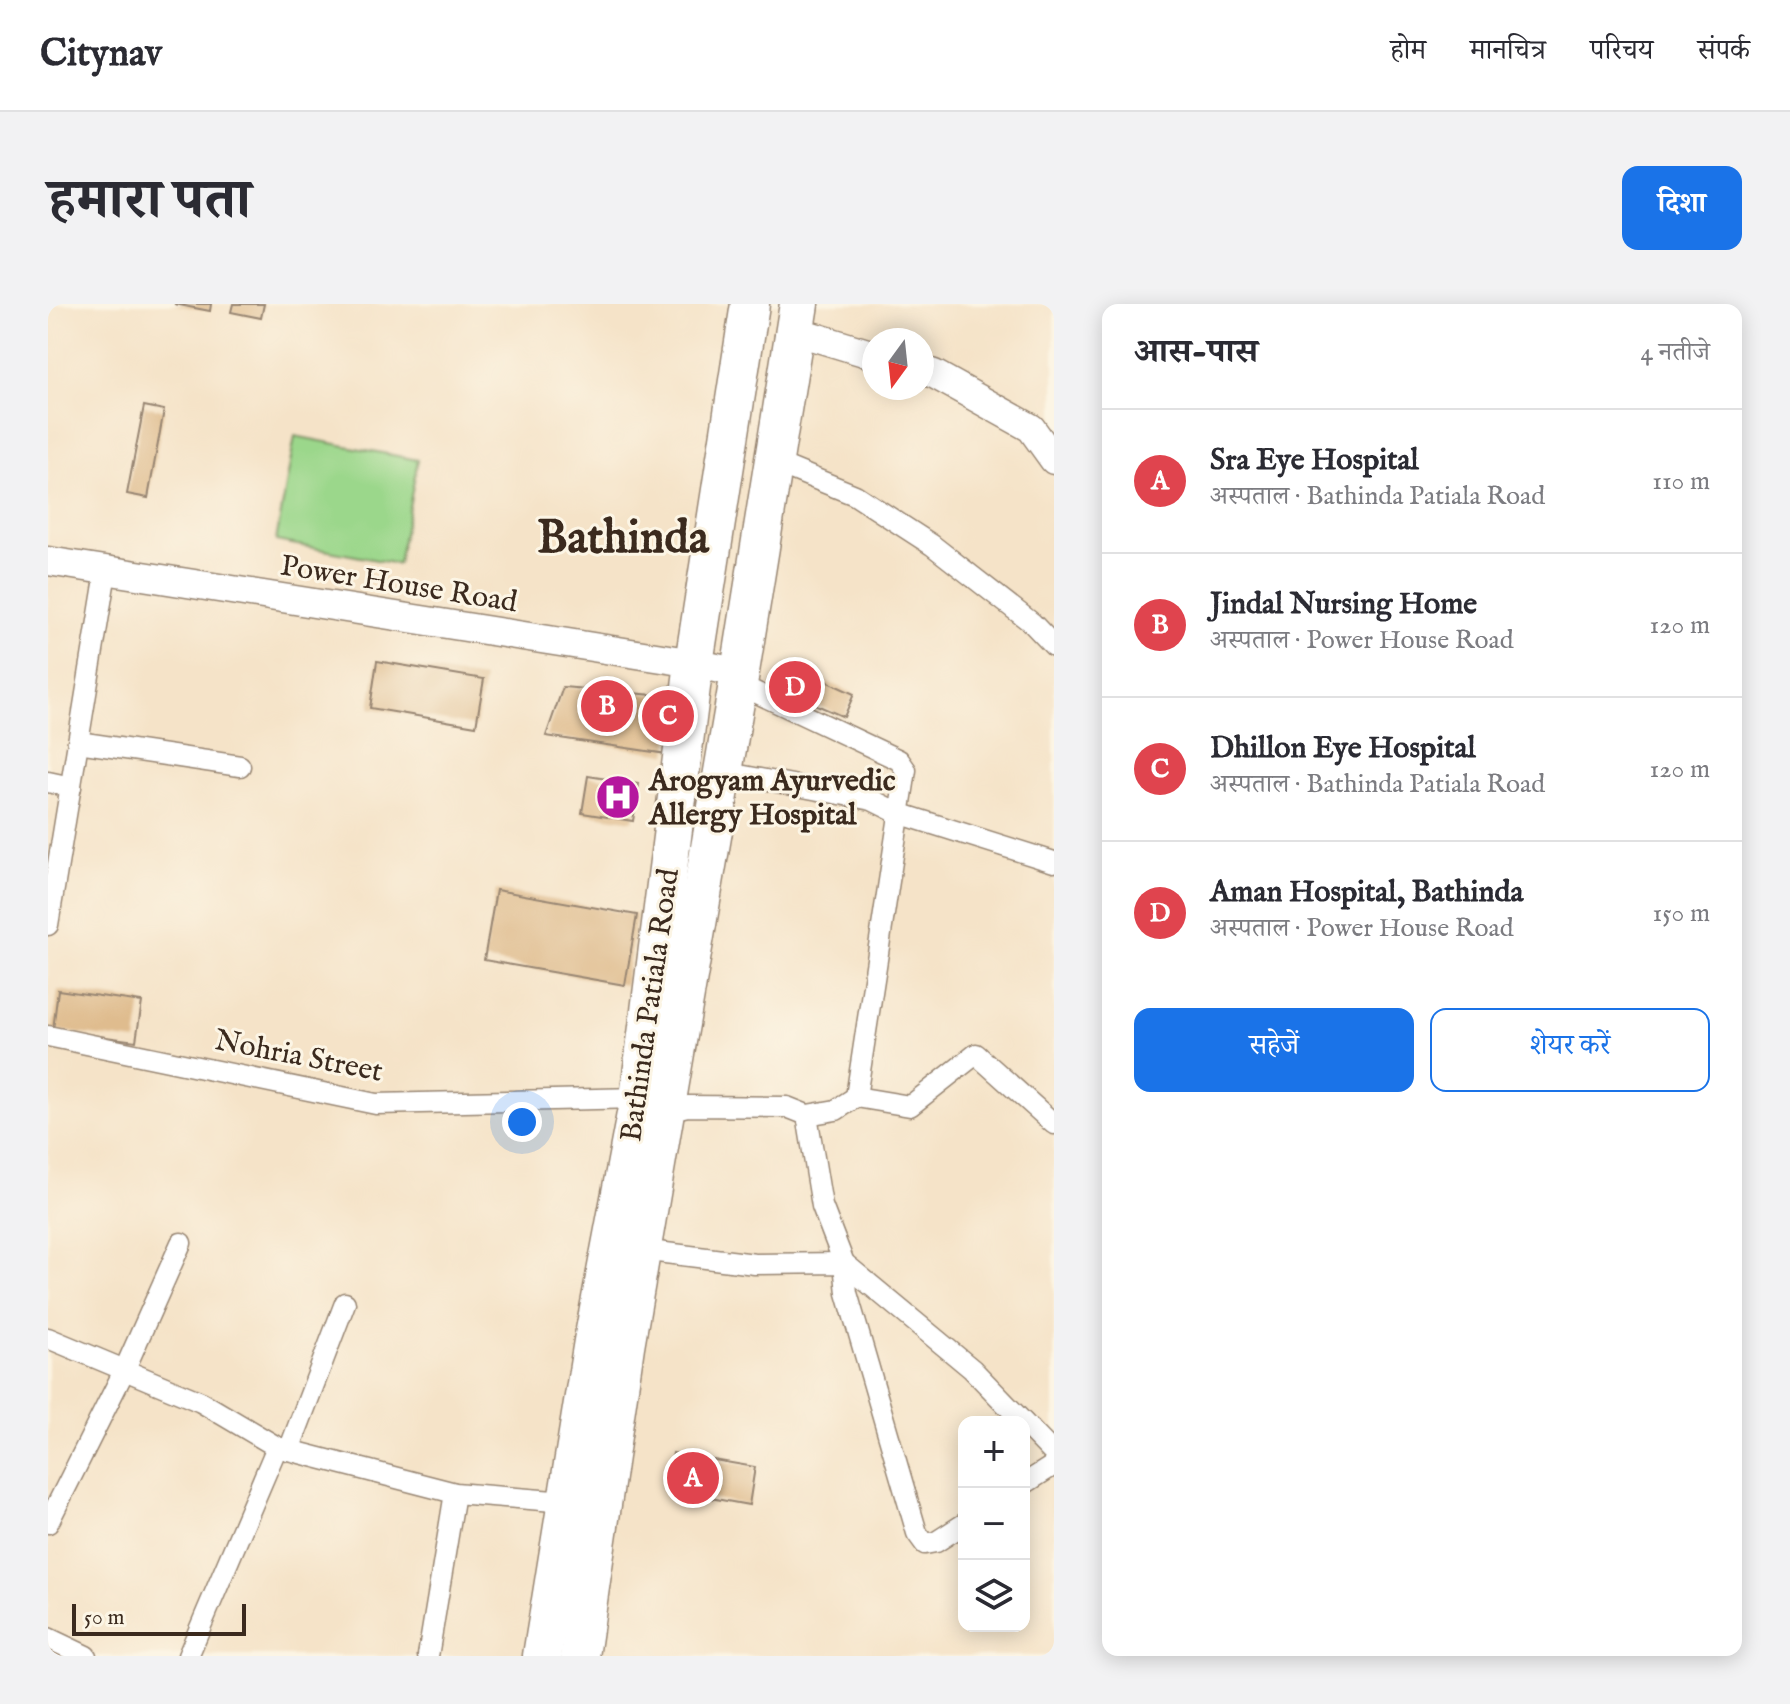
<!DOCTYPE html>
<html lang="hi">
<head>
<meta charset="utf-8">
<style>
	:root { --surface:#fff; --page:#f2f2f3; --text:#2b2b33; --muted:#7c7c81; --line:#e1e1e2; --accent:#1a73e8 }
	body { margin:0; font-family:"IM FELL English","Noto Serif Devanagari",serif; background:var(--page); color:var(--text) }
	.controls { position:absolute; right:24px; bottom:24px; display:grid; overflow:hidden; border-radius:16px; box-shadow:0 4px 20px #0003 }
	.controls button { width:72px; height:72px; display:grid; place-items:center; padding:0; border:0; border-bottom:2px solid var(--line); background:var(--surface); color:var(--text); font:40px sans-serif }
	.compass { position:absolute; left:814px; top:24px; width:72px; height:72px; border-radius:50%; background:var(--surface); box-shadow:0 4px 20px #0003; rotate:195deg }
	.scale { position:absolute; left:24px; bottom:20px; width:174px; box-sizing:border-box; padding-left:8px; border:4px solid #3b2a1e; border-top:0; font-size:22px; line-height:28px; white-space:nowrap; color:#3b2a1e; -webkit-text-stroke:6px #fcf5e5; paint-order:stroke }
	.you { position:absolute; left:474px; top:818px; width:28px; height:28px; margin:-20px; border:6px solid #fff; border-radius:50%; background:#1a73e8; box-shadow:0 0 0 12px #1a73e833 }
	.badge { display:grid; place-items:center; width:52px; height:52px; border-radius:50%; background:var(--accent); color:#fff; font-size:26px; font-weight:700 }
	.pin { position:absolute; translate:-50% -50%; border:4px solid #fff; box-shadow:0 2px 8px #0006 }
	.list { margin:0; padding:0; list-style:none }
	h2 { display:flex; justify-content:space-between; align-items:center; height:104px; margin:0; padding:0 32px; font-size:34px }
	h2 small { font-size:26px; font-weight:400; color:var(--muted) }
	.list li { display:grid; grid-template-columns:52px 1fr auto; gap:24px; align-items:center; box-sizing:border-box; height:144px; padding:0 32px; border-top:2px solid var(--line) }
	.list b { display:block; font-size:30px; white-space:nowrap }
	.list p { margin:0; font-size:26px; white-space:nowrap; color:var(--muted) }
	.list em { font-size:26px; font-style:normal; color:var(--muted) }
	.actions { display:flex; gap:16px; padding:24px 32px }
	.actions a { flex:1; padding:18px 0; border:2px solid var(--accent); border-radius:16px; text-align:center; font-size:28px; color:var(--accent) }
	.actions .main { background:var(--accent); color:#fff }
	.icon { flex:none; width:44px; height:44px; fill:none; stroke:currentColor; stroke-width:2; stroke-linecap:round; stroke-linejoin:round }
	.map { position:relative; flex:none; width:1006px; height:1352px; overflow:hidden; border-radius:16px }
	header { display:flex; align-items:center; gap:48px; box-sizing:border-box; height:112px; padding:0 40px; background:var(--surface); border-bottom:2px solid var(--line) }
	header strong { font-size:38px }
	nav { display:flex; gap:44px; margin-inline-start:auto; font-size:28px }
	.intro { display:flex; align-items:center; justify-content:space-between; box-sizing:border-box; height:192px; padding:0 48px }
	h1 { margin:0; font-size:56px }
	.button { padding:20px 36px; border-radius:16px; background:var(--accent); color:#fff; font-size:28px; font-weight:700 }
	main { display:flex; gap:48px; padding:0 48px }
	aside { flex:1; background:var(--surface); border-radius:16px; box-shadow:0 4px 20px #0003 }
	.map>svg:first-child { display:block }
	.green { fill:#9bd78b; stroke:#6b8054; stroke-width:2 }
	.building { fill:#dfbc8e }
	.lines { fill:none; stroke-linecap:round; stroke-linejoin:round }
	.street-casing { stroke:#988673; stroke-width:23 }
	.secondary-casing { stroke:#988673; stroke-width:31 }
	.highway-casing { stroke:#988673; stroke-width:41 }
	.street { stroke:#fff; stroke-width:20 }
	.secondary { stroke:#fff; stroke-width:28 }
	.highway { stroke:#fff; stroke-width:38 }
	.labels { text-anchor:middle; stroke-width:6; stroke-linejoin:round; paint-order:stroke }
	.street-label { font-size:30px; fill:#3b2a1e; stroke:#fcf5e5 }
	.poi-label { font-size:30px; font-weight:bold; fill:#3b2a1e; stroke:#fcf5e5; text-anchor:start }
	.town-label { font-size:46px; font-weight:bold; fill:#3b2a1e; stroke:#fcf5e5 }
</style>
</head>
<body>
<header>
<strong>Citynav</strong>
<nav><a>होम</a><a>मानचित्र</a><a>परिचय</a><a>संपर्क</a></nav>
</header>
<div class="intro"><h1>हमारा पता</h1><a class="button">दिशा</a></div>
<main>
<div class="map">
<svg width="1006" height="1352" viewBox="0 0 1006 1352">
	<rect width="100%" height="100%" fill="#fcf5e5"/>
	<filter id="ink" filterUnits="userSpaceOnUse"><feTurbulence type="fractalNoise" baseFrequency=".0125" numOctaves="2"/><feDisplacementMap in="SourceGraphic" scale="16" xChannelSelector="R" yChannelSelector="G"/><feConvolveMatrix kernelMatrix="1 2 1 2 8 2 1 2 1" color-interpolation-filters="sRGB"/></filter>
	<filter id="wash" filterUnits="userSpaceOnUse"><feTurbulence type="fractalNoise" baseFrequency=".006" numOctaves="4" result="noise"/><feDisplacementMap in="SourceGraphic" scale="32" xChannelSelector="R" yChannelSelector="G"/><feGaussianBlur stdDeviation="1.8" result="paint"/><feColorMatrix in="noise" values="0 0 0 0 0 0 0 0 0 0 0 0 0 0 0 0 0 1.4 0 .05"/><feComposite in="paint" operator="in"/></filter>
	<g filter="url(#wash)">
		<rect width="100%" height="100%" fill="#f5e3c8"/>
		<polygon class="green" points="247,132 370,156 350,260 228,237"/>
		<g id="blocks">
			<g class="building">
				<polygon points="126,0 163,0 162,7"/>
				<polygon points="185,0 216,0 213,14 183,8"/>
				<polygon points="96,102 116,106 100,194 79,190"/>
				<polygon points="329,357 436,375 428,422 322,404"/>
				<polygon points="741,360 806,390 796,413 730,384"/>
				<polygon points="515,383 628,393 619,450 498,432"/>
				<polygon points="540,472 591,480 585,517 534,509"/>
				<polygon points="448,586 589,611 577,681 436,656"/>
				<polygon points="10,686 94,698 88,737 5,726"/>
				<polygon points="625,1149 707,1163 701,1201 618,1186"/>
			</g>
		</g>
	</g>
	<g filter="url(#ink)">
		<use href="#blocks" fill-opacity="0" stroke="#988673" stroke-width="2"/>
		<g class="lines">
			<g class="street-casing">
				<g id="street">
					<polyline points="726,158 807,191 884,241 984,319 1006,342"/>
					<polyline points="690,380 851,456 858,466 808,793"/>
					<polyline points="30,438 192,462"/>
					<polyline points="675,468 824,496 850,509 1006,558"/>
					<polyline points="0,478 23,483"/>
					<polyline points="0,621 58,268"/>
					<polyline points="0,732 328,800 591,794"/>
					<polyline points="617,807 640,802 739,803 759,811 788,806 808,793 862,802 928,750 1006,820"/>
					<polyline points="759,811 774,902 796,959 799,989 869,1229 877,1240 888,1238 916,1220"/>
					<polyline points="593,946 707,960 796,959 924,1065 975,1118"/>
					<polyline points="0,1034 153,1098 229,1143 407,1189 518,1198"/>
					<polyline points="976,1119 1006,1150"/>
					<polyline points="241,1146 297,999"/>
					<polyline points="976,1180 1006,1161"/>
					<polyline points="0,1219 76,1067 133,939"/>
					<polyline points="0,1334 38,1352"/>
					<polyline points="140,1352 229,1143"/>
					<polyline points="380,1352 407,1189"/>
				</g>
			</g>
			<g class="secondary-casing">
				<g id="secondary">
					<polyline points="747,27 826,51"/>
					<polyline points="874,66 886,70 983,124 1006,156"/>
					<polyline points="0,257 646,359 691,369"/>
				</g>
			</g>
			<g class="highway-casing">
				<g id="highway">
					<polyline points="494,1352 545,1037 591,794 646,359 702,0"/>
					<polyline points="532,1352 577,1042 690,380 751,0"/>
				</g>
			</g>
			<use href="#street" class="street"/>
			<use href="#secondary" class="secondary"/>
			<use href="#highway" class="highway"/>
		</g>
	</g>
	<defs>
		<g id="hospital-disc" transform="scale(2.3)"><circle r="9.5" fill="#b5179e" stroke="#fcf5e5"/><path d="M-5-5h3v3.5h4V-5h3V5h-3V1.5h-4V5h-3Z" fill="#fff"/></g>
	</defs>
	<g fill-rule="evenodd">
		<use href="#hospital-disc" x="570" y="493"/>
	</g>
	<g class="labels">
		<g class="street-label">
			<text transform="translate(351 279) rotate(9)" y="10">Power House Road</text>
			<text transform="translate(601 701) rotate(-82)" y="10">Bathinda Patiala Road</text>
			<text transform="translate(251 751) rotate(11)" y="10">Nohria Street</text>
		</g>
		<g class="poi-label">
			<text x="601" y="486">Arogyam Ayurvedic<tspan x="601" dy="34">Allergy Hospital</tspan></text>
		</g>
		<g class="town-label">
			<text x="575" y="248">Bathinda</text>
		</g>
	</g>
</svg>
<div class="controls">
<button>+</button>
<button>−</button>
<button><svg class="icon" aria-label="layers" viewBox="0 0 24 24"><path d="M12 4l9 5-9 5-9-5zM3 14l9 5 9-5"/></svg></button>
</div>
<svg class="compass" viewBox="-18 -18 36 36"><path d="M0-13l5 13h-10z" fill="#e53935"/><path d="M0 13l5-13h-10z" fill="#7c7c81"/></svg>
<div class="scale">50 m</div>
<div class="you"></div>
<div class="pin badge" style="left:645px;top:1174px;background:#e0444e">A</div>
<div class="pin badge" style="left:559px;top:402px;background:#e0444e">B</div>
<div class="pin badge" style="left:620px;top:412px;background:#e0444e">C</div>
<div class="pin badge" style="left:747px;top:383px;background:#e0444e">D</div>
</div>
<aside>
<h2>आस-पास<small>4 नतीजे</small></h2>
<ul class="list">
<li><span class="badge" style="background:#e0444e">A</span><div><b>Sra Eye Hospital</b><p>अस्पताल · Bathinda Patiala Road</p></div><em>110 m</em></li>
<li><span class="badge" style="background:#e0444e">B</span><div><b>Jindal Nursing Home</b><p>अस्पताल · Power House Road</p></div><em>120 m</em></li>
<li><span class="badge" style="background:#e0444e">C</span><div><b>Dhillon Eye Hospital</b><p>अस्पताल · Bathinda Patiala Road</p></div><em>120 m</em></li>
<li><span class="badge" style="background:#e0444e">D</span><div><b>Aman Hospital, Bathinda</b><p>अस्पताल · Power House Road</p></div><em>150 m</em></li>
</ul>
<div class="actions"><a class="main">सहेजें</a><a>शेयर करें</a></div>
</aside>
</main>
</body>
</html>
